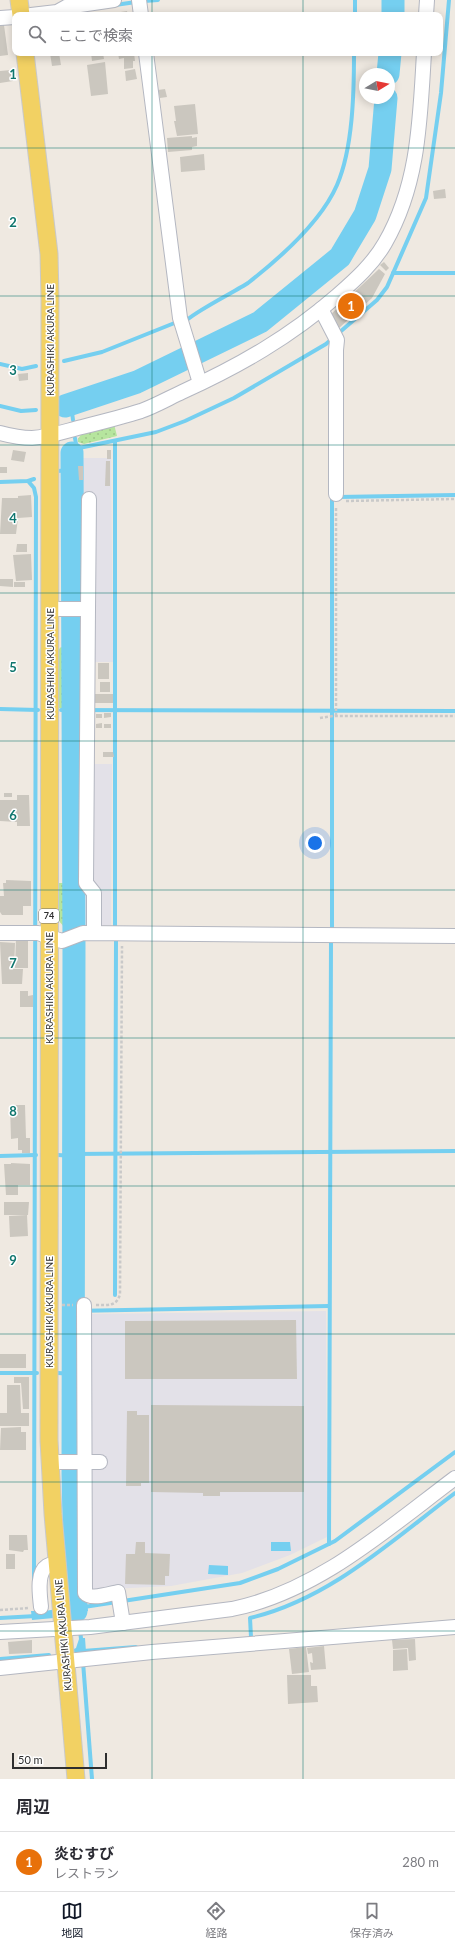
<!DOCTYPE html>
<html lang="ja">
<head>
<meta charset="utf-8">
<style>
	:root { --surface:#fff; --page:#f2f2f3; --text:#2b2b33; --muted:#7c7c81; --line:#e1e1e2; --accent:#111827 }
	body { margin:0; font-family:Lato,"Noto Sans JP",sans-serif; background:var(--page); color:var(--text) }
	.compass { position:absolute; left:359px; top:68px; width:36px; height:36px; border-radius:50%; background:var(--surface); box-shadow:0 2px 10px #0003; rotate:80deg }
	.scale { position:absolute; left:12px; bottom:10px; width:95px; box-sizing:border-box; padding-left:4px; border:2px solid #2e2e2e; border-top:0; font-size:11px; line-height:14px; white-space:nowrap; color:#2e2e2e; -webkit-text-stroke:3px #fff; paint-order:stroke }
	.you { position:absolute; left:315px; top:843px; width:14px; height:14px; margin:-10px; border:3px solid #fff; border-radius:50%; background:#1a73e8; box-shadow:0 0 0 6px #1a73e833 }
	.badge { display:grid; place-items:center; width:26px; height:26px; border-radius:50%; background:var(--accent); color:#fff; font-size:13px; font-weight:700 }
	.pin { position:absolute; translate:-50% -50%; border:2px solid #fff; box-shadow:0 1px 4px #0006 }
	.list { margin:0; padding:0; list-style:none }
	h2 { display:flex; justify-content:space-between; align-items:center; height:52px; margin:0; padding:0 16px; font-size:17px }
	h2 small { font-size:13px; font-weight:400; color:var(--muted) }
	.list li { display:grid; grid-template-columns:26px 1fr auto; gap:12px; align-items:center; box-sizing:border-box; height:60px; padding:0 16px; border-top:1px solid var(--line) }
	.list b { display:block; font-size:15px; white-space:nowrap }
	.list p { margin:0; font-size:13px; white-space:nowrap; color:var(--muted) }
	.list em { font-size:13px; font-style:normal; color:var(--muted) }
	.icon { flex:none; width:22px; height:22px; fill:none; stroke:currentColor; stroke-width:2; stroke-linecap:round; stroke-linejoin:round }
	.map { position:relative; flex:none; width:455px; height:1779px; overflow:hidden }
	.search { position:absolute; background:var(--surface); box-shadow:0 2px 10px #0003; left:12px; right:12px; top:12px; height:44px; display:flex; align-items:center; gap:10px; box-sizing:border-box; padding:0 14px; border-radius:8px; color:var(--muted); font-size:15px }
	.sheet { height:112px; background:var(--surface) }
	nav { display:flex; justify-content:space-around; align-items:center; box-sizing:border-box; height:56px; border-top:1px solid var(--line); background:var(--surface); font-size:11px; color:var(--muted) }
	nav a { display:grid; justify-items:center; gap:2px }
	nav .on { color:var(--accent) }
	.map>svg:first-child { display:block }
	.industrial { fill:#e3e1e8 }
	.grass { fill:url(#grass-dots) }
	.water { fill:#75cff0 }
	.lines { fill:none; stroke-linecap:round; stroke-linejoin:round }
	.stream { stroke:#75cff0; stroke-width:4 }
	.river { stroke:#75cff0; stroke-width:23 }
	.building { fill:#cbc7bf }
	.minor-casing { stroke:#b4b7c1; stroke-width:16 }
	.major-casing { stroke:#c9c9c9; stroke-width:19 }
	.path { stroke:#c9c9c9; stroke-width:2.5; stroke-dasharray:3 2; stroke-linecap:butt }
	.minor { stroke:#fff; stroke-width:14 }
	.major { stroke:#f2d163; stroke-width:17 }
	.grid { fill:none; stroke:#0f766e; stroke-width:1; stroke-opacity:0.55 }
	.labels { text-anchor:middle; stroke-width:3; stroke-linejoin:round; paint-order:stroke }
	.shield { fill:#fff; stroke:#6d6d6d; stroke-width:1 }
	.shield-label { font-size:9px; font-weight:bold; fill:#2e2e2e }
	.street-label { font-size:10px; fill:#2e2e2e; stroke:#fff }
	.grid-label { font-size:13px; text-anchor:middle; font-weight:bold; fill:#0f766e; stroke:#fff; stroke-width:3; stroke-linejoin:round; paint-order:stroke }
</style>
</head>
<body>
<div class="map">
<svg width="455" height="1779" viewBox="0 0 455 1779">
	<defs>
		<pattern id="grass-dots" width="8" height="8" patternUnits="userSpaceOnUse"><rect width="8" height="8" fill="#b6e59e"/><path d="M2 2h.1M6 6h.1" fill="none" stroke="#9dc588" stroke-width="1.8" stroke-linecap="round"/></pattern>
	</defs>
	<rect width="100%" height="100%" fill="#efe9e1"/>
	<g class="industrial">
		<polygon points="80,458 111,458 113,662 93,662 81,707"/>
		<polygon points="79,739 82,739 91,764 112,764 111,925 84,925 78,927"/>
		<polygon points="326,1311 327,1537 290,1555 242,1573 171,1586 91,1590 89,1314"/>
	</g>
	<g class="grass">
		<polygon points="114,424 117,436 84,444 78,442 78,439 82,433"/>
		<polygon points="61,647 67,650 68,708 58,708 59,649"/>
		<path d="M57 883H68C68 896 72 917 66 929L58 920Z"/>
	</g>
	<g class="water">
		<polygon points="271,1542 290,1542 291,1551 271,1551"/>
		<polygon points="209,1565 228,1566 228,1575 208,1574"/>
		<polygon points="87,1602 88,1611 83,1612 80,1615 83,1638 85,1638 87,1666 80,1667 73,1655 72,1650 76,1648 79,1639 76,1616 32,1620 31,1611 45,1611 69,1607 70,1605"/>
	</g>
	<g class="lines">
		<g class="stream">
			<polyline points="144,4 144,1 158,0"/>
			<polyline points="115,5 136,2"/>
			<polyline points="355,15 355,0"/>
			<polyline points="393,273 455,273"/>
			<path d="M185 322C190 314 236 291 248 283 280 258 321 222 337 185 353 148 354 92 354 53"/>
			<polyline points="64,361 102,352 177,322"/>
			<polyline points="0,364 22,369 36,366"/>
			<polyline points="71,404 73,420"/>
			<polyline points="0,406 21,411 36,410"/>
			<polyline points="75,438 77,450"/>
			<polyline points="72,453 79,448 156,432 185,421 234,398 326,344 377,300 387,287 426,198 441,93 449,0"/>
			<polyline points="58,471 71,470"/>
			<polyline points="28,481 34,488 36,497 34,1580"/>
			<polyline points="0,482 28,481 34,479"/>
			<polyline points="338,497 455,495"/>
			<polyline points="0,709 38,710"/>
			<polyline points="61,710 455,711"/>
			<polyline points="115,928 115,442"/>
			<polyline points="332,929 332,495"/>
			<polyline points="73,1154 455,1151"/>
			<polyline points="58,1155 73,1156"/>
			<polyline points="0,1156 36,1155"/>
			<polyline points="115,1295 116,940"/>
			<polyline points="73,1311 329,1306"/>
			<polyline points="0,1373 37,1373"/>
			<polyline points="58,1373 73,1374"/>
			<polyline points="329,1544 331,940"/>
			<polyline points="84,1607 240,1583 278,1569 335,1541 455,1452"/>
			<polyline points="0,1618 36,1616"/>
			<path d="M251 1637 250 1618C330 1599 391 1541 455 1493"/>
			<polyline points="83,1651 136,1647"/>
			<polyline points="0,1659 49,1655"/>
			<polyline points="83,1662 92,1779"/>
		</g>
		<g class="river">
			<polyline points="393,15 393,0"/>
			<polyline points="388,74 390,53"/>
			<polyline points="65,406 137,382 260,322 340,257 365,215 380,169 386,98"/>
			<polyline points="72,453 74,945 73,1474 76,1611"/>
		</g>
	</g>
	<g class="building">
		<polygon points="127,11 128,15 108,15 108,14"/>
		<polygon points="0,25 4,25 8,55 0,56"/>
		<polygon points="50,53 59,53 61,65 52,66"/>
		<polygon points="91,53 103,53 104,59 92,61"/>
		<polygon points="118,53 134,53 135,61 133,61 133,68 124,69 124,58 119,59"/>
		<polygon points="105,62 108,94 91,96 87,65"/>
		<polygon points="135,69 137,79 126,81 125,71"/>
		<polygon points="11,70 13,81 0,83 0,71"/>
		<polygon points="165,89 167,97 160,98 158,90"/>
		<polygon points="195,104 198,134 177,136 174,121 176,121 174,106"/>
		<polygon points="192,136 192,138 197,137 197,146 192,147 192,150 168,152 167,138"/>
		<polygon points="204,154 205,170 181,172 180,157"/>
		<polygon points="445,189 446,198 434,199 433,191"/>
		<polygon points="384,262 389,268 386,271 380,265"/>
		<polygon points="379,269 385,274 372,298 338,329 333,323 335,321 330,315"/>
		<polygon points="28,373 28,380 19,381 18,374"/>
		<polygon points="13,450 26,452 24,462 11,460"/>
		<rect x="107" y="450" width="4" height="9"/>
		<polygon points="106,461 110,461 110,486 105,486"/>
		<polygon points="78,466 83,466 83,480 79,480"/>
		<rect x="0" y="467" width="7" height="6"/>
		<polygon points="31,495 32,517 18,518 16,534 0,534 2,498 18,498 18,496"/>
		<polygon points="17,544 27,544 27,552 16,552"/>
		<polygon points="31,554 32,580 16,581 13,555"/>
		<polygon points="0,579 13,579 13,587 0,586"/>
		<rect x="14" y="582" width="11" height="5"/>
		<rect x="98" y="663" width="11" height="16"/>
		<rect x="100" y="682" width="10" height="10"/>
		<rect x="95" y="694" width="18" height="9"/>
		<polygon points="104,713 111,713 111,717 104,718"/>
		<rect x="96" y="714" width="6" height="4"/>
		<polygon points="102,723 102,728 96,728 96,724"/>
		<rect x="104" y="724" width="7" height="4"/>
		<polygon points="103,752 113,752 114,757 103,757"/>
		<rect x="4" y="793" width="8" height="4"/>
		<polygon points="17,795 29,795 30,826 17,826 17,822 0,821 0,800 17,800"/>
		<polygon points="6,880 31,881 31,906 23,906 23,915 2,915 0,912 0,896 4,896 3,883 6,883"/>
		<polygon points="28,937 28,968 15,968 16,938"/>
		<polygon points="0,942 15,943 14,969 23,969 22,984 2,984"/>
		<polygon points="20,991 28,991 28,996 33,995 33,1007 20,1007"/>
		<polygon points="10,1105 25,1105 26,1138 30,1138 30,1153 22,1153 22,1150 18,1150 18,1138 11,1139"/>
		<polygon points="11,1163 30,1164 30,1185 18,1185 18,1195 6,1195 4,1164 11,1164"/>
		<polygon points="4,1202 29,1202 28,1215 4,1215"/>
		<polygon points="27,1215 28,1236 10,1237 9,1216"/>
		<polygon points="296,1320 297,1379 125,1379 125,1321"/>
		<rect x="0" y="1354" width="26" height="14"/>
		<polygon points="14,1377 29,1377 29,1409 23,1409 21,1383 14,1383"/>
		<polygon points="7,1385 20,1385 21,1413 29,1413 29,1426 0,1426 0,1413 7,1413"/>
		<polygon points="151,1405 304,1406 304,1492 220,1492 220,1496 203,1496 203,1493 151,1492"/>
		<polygon points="127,1411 137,1411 137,1415 149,1415 149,1483 141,1483 141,1486 126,1486"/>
		<polygon points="21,1427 21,1432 26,1432 26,1450 0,1450 1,1428"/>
		<polygon points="9,1535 27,1535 28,1550 24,1550 23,1552 9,1550"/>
		<polygon points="136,1542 145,1542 145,1553 170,1554 169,1576 165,1576 165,1585 125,1584 126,1554 135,1554"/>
		<rect x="6" y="1554" width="9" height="15"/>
		<polygon points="415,1639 416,1660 409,1661 408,1648 393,1649 392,1640"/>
		<polygon points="32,1640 32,1653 9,1654 8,1642"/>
		<polygon points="324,1646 326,1669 311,1670 310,1662 313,1663 312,1653 308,1654 307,1648"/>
		<polygon points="306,1647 309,1672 292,1674 289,1649"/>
		<polygon points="407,1649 408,1670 393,1671 393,1650"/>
		<polygon points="287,1675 311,1675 311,1686 317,1686 318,1702 288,1704"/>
	</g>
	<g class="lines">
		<g class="minor-casing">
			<g id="minor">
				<polyline points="139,0 141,15"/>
				<polyline points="31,15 57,12 66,7 114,0"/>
				<polyline points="426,15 427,0"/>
				<polyline points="0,18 15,17"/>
				<polyline points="146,53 180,318 200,383"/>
				<polyline points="321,309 337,340 336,350 336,494"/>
				<path d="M0 433C11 436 21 438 32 438 49 437 66 431 82 427 102 422 122 417 141 411 155 406 169 398 182 392 239 366 290 337 338 295 355 280 373 264 385 243 419 184 420 119 424 53"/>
				<polyline points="50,609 88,609 86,883 94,893 94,933"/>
				<polyline points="88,609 89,499"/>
				<polyline points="0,933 38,933 62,941 83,933 455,936"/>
				<path d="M84 1305 85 1593C91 1600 109 1594 118 1592L123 1623"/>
				<polyline points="50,1462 100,1462"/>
				<path d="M41 1607C40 1596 36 1573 47 1566 50 1564 54 1564 57 1563"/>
				<path d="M0 1632 90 1627 232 1609C317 1592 387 1529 455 1478"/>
				<polyline points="0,1668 152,1652 455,1627"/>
			</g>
		</g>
		<g class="major-casing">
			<g id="major">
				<polyline points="19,0 21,15"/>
				<polyline points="25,53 49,254 50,298 49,1440 53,1514 76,1779"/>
			</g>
		</g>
		<g class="path">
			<polyline points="346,501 455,499"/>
			<polyline points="336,716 336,506"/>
			<polyline points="320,718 333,716 455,716"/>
			<polyline points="62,1305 73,1305"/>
			<path d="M96 1305C107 1305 117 1307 120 1294L122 946"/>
			<polyline points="0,1610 29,1608"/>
		</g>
		<use href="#minor" class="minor"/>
		<use href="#major" class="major"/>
	</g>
	<path class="grid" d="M152 0V15M303 0V15M152 53V1779M303 53V1779M0 148H455M0 296H455M0 445H455M0 593H455M0 741H455M0 890H455M0 1038H455M0 1186H455M0 1334H455M0 1482H455M0 1631H455"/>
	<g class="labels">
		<rect class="shield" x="39" y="909" width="20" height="14" rx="3"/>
		<g class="shield-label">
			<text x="49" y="919">74</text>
		</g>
		<g class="street-label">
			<text transform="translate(50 340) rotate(-90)" y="4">KURASHIKI AKURA LINE</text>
			<text transform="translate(50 664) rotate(-90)" y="4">KURASHIKI AKURA LINE</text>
			<text transform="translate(49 988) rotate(-90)" y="4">KURASHIKI AKURA LINE</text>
			<text transform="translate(49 1312) rotate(-90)" y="4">KURASHIKI AKURA LINE</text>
			<text transform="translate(63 1635) rotate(-95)" y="4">KURASHIKI AKURA LINE</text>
		</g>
	</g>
	<g class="grid-label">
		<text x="13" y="79">1</text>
		<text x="13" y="227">2</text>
		<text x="13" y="375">3</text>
		<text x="13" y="523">4</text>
		<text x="13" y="672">5</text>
		<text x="13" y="820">6</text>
		<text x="13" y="968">7</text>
		<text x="13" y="1116">8</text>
		<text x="13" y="1265">9</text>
	</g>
</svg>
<svg class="compass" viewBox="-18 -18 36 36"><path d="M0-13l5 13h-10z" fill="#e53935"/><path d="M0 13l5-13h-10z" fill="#7c7c81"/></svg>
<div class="scale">50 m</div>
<div class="you"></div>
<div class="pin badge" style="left:351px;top:306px;background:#e8710a">1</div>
<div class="search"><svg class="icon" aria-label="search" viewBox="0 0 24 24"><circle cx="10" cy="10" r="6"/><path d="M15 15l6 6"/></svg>ここで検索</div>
</div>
<section class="sheet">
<h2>周辺<small></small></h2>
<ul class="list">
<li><span class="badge" style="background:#e8710a">1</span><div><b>炎むすび</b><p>レストラン</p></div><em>280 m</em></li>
</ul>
</section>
<nav>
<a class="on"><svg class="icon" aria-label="map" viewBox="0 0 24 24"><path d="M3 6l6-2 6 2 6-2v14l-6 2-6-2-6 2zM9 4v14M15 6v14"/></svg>地図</a>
<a><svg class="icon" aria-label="directions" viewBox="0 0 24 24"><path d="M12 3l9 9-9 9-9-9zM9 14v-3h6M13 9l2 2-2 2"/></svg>経路</a>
<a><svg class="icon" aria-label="saved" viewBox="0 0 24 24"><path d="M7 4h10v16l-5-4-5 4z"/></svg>保存済み</a>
</nav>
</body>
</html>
